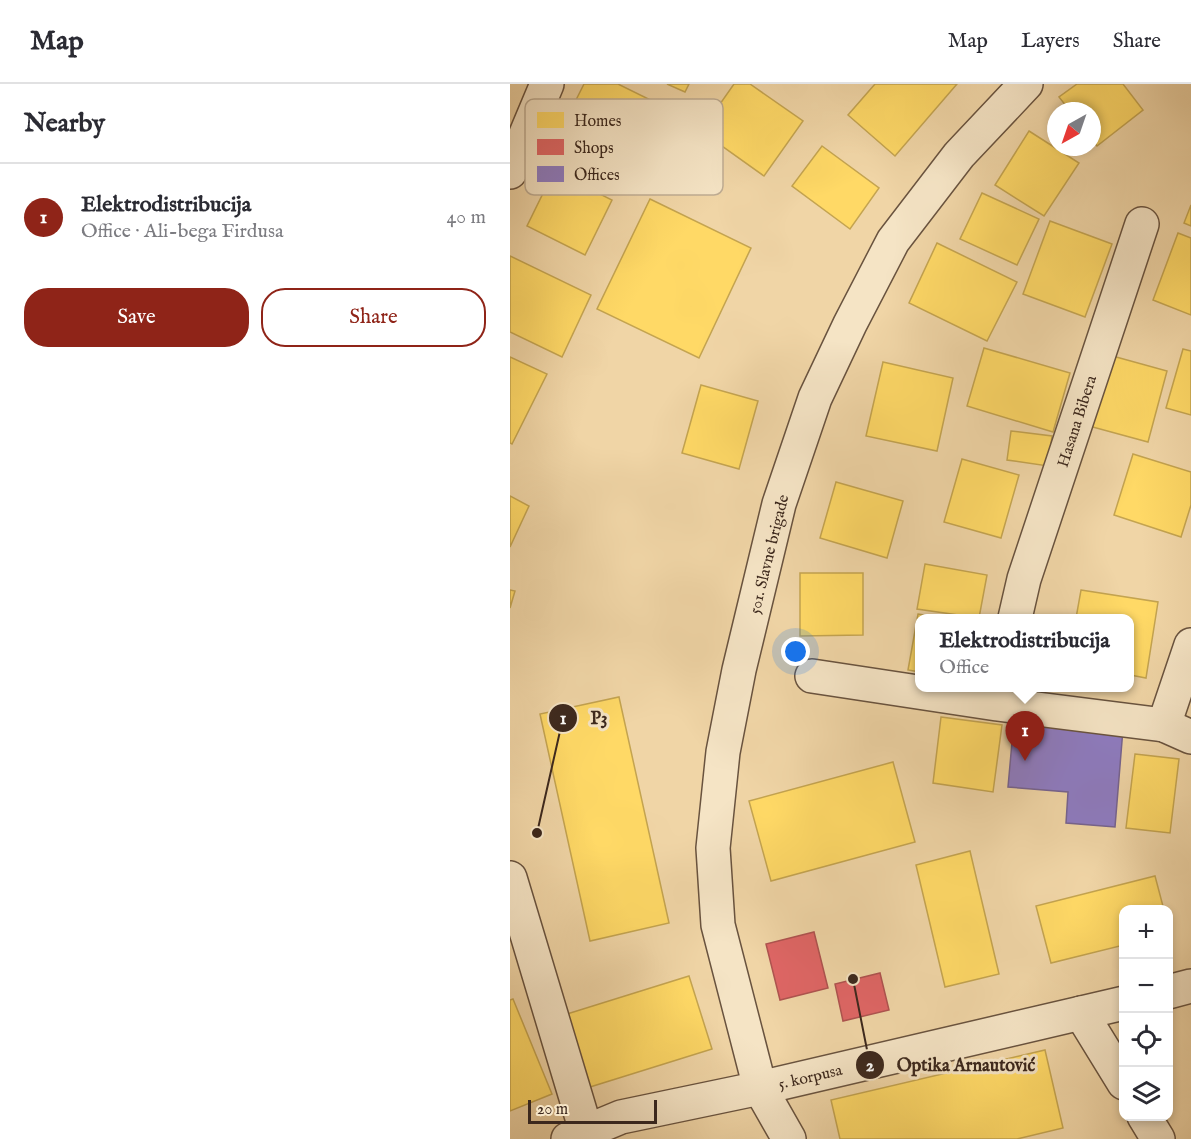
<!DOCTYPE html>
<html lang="en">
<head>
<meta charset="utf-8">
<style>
	:root { --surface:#fff; --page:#f7f7f7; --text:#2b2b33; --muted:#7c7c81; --line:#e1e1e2; --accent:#8f2418 }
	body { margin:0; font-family:"IM FELL English",serif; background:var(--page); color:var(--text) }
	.controls { position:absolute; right:18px; bottom:18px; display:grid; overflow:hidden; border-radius:12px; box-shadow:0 3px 9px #0003 }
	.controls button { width:54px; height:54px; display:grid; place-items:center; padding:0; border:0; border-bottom:2px solid var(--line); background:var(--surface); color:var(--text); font:30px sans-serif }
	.compass { position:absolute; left:537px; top:18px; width:54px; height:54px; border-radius:50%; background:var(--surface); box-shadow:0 3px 9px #0003; rotate:220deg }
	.scale { position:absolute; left:18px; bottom:15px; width:129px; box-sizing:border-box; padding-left:6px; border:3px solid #3c281d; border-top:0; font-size:16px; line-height:21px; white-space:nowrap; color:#3c281d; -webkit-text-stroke:4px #f5e4c5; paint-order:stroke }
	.you { position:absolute; left:286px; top:568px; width:21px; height:21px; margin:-15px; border:4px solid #fff; border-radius:50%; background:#1a73e8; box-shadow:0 0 0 9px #1a73e833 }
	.badge { display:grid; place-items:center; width:39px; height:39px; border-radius:50%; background:var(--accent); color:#fff; font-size:20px; font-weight:700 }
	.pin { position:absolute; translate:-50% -50px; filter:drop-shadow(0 2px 3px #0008) }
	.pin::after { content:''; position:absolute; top:32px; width:21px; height:18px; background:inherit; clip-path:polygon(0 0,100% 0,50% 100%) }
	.popup { position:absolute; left:405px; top:530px; width:219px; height:78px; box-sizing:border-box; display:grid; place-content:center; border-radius:12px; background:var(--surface); filter:drop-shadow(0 2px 4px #0005); font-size:20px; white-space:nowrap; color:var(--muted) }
	.popup b { font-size:22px; color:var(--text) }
	.popup::after { content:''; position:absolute; left:50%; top:100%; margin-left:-12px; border:12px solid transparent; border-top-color:var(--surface) }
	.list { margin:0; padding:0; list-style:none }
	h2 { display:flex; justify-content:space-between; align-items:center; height:78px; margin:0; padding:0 24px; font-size:26px }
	h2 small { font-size:20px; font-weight:400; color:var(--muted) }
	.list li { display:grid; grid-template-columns:39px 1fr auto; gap:18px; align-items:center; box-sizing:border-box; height:108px; padding:0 24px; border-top:2px solid var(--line) }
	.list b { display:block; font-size:22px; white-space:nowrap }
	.list p { margin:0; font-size:20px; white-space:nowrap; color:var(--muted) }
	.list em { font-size:20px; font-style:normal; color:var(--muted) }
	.actions { display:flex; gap:12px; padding:18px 24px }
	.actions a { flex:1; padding:14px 0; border:2px solid var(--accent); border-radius:24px; text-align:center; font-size:21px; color:var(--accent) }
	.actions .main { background:var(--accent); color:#fff }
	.icon { flex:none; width:33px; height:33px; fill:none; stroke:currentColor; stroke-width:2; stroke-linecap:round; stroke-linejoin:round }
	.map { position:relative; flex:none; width:681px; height:1055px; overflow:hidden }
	header { display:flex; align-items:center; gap:36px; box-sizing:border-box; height:84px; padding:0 30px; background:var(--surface); border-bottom:2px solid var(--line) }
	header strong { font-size:28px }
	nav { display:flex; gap:33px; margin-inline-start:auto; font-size:21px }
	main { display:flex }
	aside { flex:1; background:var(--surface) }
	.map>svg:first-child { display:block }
	.homes { fill:#ffd966; stroke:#c4a450; stroke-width:1.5 }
	.shops { fill:#e06666; stroke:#af5350; stroke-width:1.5 }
	.offices { fill:#8e7cc3; stroke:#756391; stroke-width:1.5 }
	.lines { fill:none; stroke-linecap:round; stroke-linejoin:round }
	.minor-casing { stroke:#69533f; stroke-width:36 }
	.minor { stroke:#f5e4c5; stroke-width:33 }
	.labels { text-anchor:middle; stroke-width:6; stroke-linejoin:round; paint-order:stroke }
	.street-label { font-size:16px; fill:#3c281d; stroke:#f5e4c5 }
	.key { fill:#f5e4c5; stroke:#beac93; stroke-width:1.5 }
	.key-label { font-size:16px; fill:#3c281d }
	.leader { fill:none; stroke:#3c281d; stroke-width:2 }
	.callout-dot { fill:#3c281d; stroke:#f5e4c5; stroke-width:2 }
	.mark-label { font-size:18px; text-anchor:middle; font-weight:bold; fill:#fff }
	.callout-label { font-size:18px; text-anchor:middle; font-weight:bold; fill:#3c281d; stroke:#f5e4c5; stroke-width:6; stroke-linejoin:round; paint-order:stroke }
</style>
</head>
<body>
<header>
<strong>Map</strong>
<nav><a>Map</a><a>Layers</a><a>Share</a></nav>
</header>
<main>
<aside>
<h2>Nearby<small></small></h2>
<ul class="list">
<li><span class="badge">1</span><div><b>Elektrodistribucija</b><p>Office · Ali-bega Firdusa</p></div><em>40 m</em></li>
</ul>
<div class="actions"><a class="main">Save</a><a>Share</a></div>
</aside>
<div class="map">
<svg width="681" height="1055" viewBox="0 0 681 1055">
	<rect width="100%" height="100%" fill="#f0d5a6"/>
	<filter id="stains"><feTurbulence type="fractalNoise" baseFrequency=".00333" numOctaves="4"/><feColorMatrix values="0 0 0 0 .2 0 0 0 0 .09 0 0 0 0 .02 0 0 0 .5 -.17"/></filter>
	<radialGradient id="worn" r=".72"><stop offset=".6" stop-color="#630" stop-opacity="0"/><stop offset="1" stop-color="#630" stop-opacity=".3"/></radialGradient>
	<g class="homes">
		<polygon points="74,0 108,0 169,30 137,94 49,50"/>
		<polygon points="157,0 179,0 175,8"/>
		<polygon points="224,0 240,0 293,37 254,92 191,47"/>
		<polygon points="365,0 447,0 385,72 338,31"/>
		<polygon points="567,0 613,0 633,26 587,62 582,56 582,27 560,27 549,13"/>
		<polygon points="519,47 569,79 534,132 485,101"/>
		<polygon points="312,62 369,104 340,145 282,102"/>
		<polygon points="44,87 102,116 75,171 17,142"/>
		<polygon points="472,109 529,135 507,181 450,155"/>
		<polygon points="140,115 241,164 189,274 87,225"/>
		<polygon points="681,121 681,142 674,139"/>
		<polygon points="540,137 602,160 575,233 513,210"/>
		<polygon points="668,149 681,154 681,231 643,216"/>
		<polygon points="427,159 507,198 477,257 399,219"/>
		<polygon points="0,172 81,211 52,273 0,248"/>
		<polygon points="474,264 560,289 543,348 457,322"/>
		<polygon points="673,265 681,267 681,331 656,324"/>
		<polygon points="599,271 657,287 638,358 579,342"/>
		<polygon points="0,273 37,290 2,360 0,359"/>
		<polygon points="373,278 443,294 427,367 356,352"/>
		<polygon points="191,301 248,317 229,385 172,369"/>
		<polygon points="501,347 542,352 538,382 497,376"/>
		<polygon points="623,370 681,388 681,421 671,453 604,431"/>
		<polygon points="452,375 509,391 491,454 434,438"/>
		<polygon points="326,398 393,417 377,474 310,454"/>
		<polygon points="0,412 19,422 0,463"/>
		<polygon points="415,480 477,491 469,534 407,525"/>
		<polygon points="290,489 353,489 353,551 290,552"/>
		<polygon points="0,506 5,507 0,524"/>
		<polygon points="571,506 648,518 636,594 620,591 620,534 566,534"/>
		<polygon points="408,530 431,534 410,534 410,588 398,586"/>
		<polygon points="109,613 159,839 80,857 30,630"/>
		<polygon points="431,633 492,641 483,708 423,699"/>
		<polygon points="625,670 669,675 660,749 616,744"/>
		<polygon points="383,678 405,758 261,797 239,717"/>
		<polygon points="460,767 489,890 435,903 406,781"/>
		<polygon points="645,792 654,826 614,826 614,861 541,879 526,822"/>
		<polygon points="179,892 202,965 80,1003 57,930"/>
		<polygon points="3,915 42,1010 0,1027 0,916"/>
		<polygon points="535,966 553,1044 507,1055 330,1055 321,1016"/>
	</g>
	<g class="shops">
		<polygon points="304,848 318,904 270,916 256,860"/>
		<polygon points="370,889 379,926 333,937 325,900"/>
	</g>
	<polygon class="offices" points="504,636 613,645 605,743 556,739 558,708 498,703"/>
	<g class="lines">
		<g class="minor-casing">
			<g id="minor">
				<polyline points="0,88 37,0"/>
				<polyline points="505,534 514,495 632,140"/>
				<polyline points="302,592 487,620 654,641 681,653"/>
				<polyline points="654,641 681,561"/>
				<polyline points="0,794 76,1047"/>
				<polyline points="658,908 681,902"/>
				<polyline points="571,929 614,999"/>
				<polyline points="634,1032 648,1055"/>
				<polyline points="58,1055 111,1033 250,1004 614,919"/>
				<polyline points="279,1055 250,1004 208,841 203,764 213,668 229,586 269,420 305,314 340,240 383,157 449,71 516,0"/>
			</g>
		</g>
		<use href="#minor" class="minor"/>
	</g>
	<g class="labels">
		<g class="street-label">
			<text transform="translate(566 337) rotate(-72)" y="6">Hasana Bibera</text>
			<text transform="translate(258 470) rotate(-76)" y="6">501. Slavne brigade</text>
			<text transform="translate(300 992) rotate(-13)" y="6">5. korpusa</text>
		</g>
	</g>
	<rect x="15" y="15" width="198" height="96" rx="9" class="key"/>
	<rect x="27" y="28" width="27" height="16" fill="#ffd966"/>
	<rect x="27" y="55" width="27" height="16" fill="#e06666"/>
	<rect x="27" y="82" width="27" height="16" fill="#8e7cc3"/>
	<g class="key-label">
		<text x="64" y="42">Homes</text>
		<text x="64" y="69">Shops</text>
		<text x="64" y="96">Offices</text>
	</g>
	<path class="leader" d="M27 749L53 634M343 895L360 981"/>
	<g class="callout-dot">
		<circle cx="27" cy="749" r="6"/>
		<circle cx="343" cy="895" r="6"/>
		<circle cx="53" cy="634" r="15"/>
		<circle cx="360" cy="981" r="15"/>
	</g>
	<g class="mark-label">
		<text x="53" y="640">1</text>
		<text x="360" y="987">2</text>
	</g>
	<g class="callout-label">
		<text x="89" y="640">P3</text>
		<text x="456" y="987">Optika Arnautović</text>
	</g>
	<rect width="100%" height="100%" filter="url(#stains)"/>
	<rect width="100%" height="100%" fill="url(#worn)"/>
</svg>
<div class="controls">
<button>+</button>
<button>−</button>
<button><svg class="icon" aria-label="locate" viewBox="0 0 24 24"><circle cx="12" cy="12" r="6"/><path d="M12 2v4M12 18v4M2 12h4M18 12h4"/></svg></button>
<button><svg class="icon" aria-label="layers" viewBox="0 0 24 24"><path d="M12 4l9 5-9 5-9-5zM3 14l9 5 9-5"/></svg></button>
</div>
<svg class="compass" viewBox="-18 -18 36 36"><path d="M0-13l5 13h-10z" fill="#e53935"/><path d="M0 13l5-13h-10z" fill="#7c7c81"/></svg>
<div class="scale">20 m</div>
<div class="you"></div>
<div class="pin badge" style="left:515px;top:677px">1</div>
<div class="popup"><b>Elektrodistribucija</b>Office</div>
</div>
</main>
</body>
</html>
